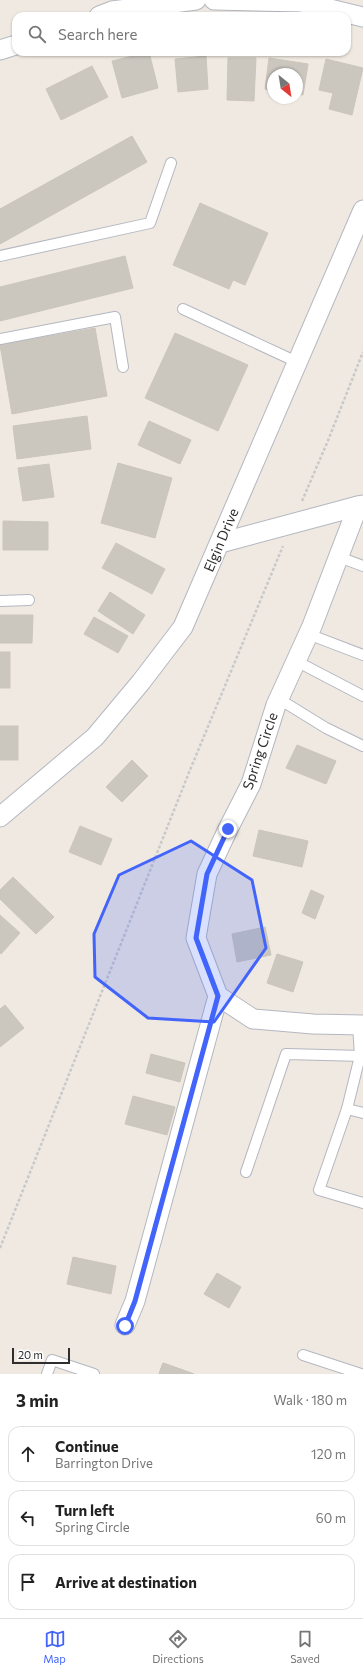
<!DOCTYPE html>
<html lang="en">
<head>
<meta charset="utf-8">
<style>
	:root { --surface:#fff; --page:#f6f6f6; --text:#222; --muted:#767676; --line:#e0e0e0; --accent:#4264fb }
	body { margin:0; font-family:Commissioner,sans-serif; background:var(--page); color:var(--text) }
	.compass { position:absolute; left:267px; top:68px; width:36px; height:36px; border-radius:50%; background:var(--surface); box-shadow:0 1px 3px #0004; rotate:150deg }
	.scale { position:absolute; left:12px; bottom:10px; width:58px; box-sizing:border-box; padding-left:4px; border:2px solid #2e2e2e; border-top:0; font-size:11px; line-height:14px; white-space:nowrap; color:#2e2e2e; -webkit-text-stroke:3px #fff; paint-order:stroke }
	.stop { position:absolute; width:12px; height:12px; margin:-9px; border:3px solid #4264fb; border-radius:50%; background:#fff }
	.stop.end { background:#4264fb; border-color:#fff; box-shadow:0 1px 4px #0008 }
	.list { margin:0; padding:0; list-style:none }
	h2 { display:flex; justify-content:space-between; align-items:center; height:52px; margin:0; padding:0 16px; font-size:17px }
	h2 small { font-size:13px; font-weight:400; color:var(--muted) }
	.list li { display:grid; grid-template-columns:26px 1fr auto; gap:12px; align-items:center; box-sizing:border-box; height:56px; margin:0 8px 8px; padding:0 8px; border:1px solid var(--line); border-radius:12px }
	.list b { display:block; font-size:15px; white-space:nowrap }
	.list p { margin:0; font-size:13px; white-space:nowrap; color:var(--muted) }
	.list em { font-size:13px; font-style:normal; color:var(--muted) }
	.icon { flex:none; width:22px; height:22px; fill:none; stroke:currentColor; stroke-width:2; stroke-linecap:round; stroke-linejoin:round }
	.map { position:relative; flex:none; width:363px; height:1374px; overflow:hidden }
	.search { position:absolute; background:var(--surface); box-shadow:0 1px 3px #0004; left:12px; right:12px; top:12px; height:44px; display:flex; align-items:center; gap:10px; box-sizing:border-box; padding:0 14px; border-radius:12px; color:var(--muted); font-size:15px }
	.sheet { height:244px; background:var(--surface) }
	nav { display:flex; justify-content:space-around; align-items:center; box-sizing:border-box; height:56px; border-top:1px solid var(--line); background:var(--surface); font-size:11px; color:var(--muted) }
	nav a { display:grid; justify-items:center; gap:2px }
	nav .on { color:var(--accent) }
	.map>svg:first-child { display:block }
	.building { fill:#cbc7bf; stroke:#cbc5ba }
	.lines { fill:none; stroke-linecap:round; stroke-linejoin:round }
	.lane-casing { stroke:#b4b7c1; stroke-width:12 }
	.street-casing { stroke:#b4b7c1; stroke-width:21 }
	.path { stroke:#c9c9c9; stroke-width:2.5; stroke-dasharray:3 2; stroke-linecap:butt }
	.lane { stroke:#fff; stroke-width:10 }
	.street { stroke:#fff; stroke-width:19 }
	.route { stroke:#4264fb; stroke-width:5 }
	.marked { fill:#4264fb; fill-opacity:0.2; stroke:#4264fb; stroke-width:3; stroke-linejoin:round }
	.labels { text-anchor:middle; stroke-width:3; stroke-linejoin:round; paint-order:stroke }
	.street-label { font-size:14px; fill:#2e2e2e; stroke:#fff }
</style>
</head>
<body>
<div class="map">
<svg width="363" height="1374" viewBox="0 0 363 1374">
	<rect width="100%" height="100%" fill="#efe9e1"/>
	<g class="building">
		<polygon points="149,52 158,88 122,98 112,61"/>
		<polygon points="206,56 208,89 178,92 175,59"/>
		<polygon points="228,58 256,58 254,101 227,100"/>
		<polygon points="269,58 308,64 303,95 297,94 297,74 273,74 273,91 265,89"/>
		<polygon points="326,59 363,68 352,115 329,109 333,93 319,90"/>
		<polygon points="92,66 108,97 61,120 46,89"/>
		<polygon points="132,136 147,162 0,244 0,209"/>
		<polygon points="200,203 268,233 245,285 233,280 229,289 173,265"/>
		<polygon points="125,256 133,288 0,321 0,287"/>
		<polygon points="95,328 107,396 12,414 0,345"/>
		<polygon points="175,333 248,365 218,431 145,398"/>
		<polygon points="87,416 91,449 17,459 13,426"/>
		<polygon points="149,421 191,440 180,464 138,445"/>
		<polygon points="118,463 172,478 155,538 101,523"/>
		<polygon points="49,464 54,497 23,501 18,468"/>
		<polygon points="3,521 48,522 48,550 3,550"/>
		<polygon points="116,543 165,569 152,594 102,568"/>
		<polygon points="110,592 145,615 133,634 98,611"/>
		<polygon points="0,615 33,615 32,643 0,643"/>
		<polygon points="94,617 128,636 118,653 84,634"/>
		<rect x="0" y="652" width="10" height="36"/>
		<rect x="0" y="726" width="18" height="34"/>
		<polygon points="297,745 336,761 326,784 286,768"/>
		<polygon points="132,760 148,776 122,802 106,787"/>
		<polygon points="80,826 112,839 101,865 69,852"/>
		<polygon points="259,830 308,841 302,867 253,856"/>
		<polygon points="13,877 54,917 36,934 0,899 0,890"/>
		<polygon points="311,890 324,896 315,919 302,913"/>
		<polygon points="0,915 20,933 1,954 0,953"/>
		<polygon points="265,927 271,955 237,962 232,934"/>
		<polygon points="277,954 303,962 293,992 267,983"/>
		<polygon points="5,1005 24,1028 0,1047 0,1009"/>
		<polygon points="151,1054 185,1063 180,1082 146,1073"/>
		<polygon points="133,1096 175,1107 167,1135 125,1124"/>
		<polygon points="73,1257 116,1266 111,1294 67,1284"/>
		<polygon points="217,1273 241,1287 229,1308 204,1294"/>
		<polygon points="163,1363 194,1374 159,1374"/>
		<polygon points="163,1363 194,1374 159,1374"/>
	</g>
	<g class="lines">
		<g class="lane-casing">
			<g id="lane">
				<polyline points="0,256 150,223 171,163"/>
				<polyline points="183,309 297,362"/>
				<polyline points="0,339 115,317 123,367"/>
				<polyline points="339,557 363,566"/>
				<polyline points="0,601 29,600"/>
				<polyline points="308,634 363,655"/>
				<polyline points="296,661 363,696"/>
				<polyline points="279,699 326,728 363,746"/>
				<polyline points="347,1109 360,1056 358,1025"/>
				<polyline points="363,1113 347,1109 319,1190 363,1203"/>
				<polyline points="246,1172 286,1054 363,1056"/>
				<polyline points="303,1355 361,1374"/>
				<polyline points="47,1374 52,1360 94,1374"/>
			</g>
		</g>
		<g class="street-casing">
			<g id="street">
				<polyline points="214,0 301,2 363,17"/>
				<polyline points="99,16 112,11 196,0"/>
				<polyline points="0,50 16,45"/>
				<polyline points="363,505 358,506 312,626 276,705 251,784 228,829 207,874 196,938 218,996 253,1019 313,1024 363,1025"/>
				<polyline points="220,543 358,506"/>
				<polyline points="0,817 95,737 141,682 183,627 363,210"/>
				<polyline points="125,1325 135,1301 218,996"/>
			</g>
		</g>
		<g class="path">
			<polyline points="302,501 327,443 363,352"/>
			<polyline points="0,1248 190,770 283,546"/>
		</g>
		<use href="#lane" class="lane"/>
		<use href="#street" class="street"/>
	</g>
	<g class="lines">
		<polyline class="route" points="125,1326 135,1301 218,996 196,938 207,874 228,829"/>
	</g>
	<path class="marked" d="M191 841 252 880 266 948 214 1022 148 1018 95 977 94 934 119 875Z"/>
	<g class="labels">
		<g class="street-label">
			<text transform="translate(221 540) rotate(-67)" y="5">Elgin Drive</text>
			<text transform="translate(260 751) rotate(-71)" y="5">Spring Circle</text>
		</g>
	</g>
</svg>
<svg class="compass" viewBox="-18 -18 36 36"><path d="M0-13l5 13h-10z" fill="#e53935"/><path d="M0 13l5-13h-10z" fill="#767676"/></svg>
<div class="scale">20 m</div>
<div class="stop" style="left:125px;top:1326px"></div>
<div class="stop end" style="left:228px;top:829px"></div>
<div class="search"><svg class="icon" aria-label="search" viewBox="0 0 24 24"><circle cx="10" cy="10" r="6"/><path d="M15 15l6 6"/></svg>Search here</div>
</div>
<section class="sheet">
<h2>3 min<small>Walk · 180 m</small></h2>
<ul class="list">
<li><svg class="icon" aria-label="ahead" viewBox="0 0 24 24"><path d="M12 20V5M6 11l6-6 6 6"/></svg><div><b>Continue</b><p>Barrington Drive</p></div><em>120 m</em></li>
<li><svg class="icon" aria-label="left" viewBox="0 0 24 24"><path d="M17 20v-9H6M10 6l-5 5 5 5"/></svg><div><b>Turn left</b><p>Spring Circle</p></div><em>60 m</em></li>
<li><svg class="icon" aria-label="arrive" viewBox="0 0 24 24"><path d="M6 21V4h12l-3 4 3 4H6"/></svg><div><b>Arrive at destination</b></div></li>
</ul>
</section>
<nav>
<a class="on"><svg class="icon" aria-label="map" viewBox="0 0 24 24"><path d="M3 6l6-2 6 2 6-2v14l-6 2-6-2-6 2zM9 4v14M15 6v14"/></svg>Map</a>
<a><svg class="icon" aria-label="directions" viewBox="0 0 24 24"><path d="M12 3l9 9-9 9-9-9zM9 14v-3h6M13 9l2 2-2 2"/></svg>Directions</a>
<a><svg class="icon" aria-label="saved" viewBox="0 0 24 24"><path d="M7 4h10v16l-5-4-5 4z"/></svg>Saved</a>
</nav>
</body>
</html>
